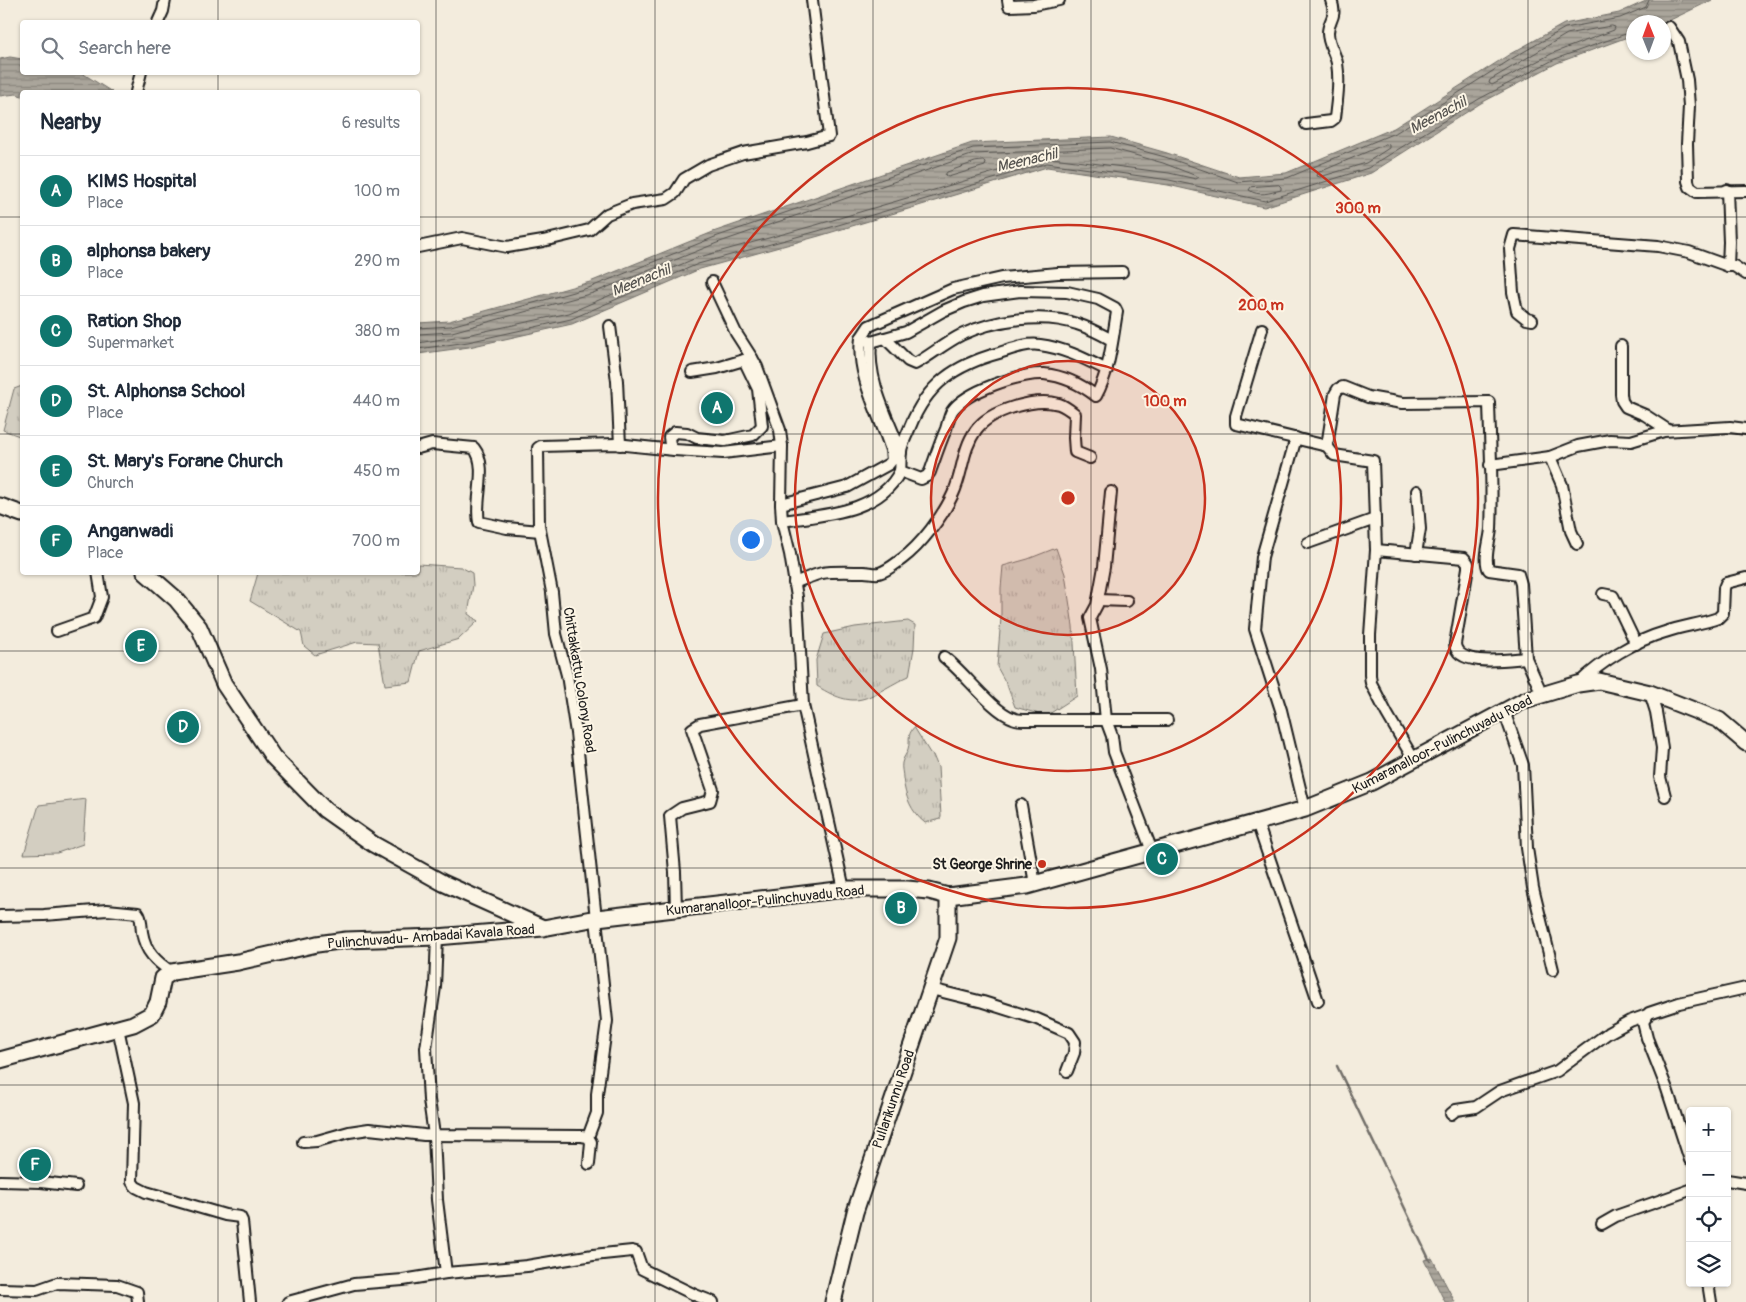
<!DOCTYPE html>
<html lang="en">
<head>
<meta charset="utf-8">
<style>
	:root { --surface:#fff; --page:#f2f2f3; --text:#1f2937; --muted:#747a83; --line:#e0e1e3; --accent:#0f766e }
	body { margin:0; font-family:Pangolin,sans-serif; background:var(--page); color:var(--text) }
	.controls { position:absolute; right:15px; bottom:15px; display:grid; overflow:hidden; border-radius:5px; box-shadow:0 1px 4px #0004 }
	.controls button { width:45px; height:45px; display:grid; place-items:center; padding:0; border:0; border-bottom:1px solid var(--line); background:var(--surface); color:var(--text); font:25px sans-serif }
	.compass { position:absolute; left:1626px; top:15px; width:45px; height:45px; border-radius:50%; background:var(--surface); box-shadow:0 1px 4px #0004; rotate:359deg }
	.you { position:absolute; left:750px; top:539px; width:18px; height:18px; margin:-12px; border:4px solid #fff; border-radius:50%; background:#1a73e8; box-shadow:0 0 0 8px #1a73e833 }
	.badge { display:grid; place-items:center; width:32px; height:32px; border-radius:50%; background:var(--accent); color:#fff; font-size:16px; font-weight:700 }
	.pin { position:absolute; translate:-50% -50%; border:2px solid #fff; box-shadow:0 1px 5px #0006 }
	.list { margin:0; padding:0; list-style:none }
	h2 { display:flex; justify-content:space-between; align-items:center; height:65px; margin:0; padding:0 20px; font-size:21px }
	h2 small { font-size:16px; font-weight:400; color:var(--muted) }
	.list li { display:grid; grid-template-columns:32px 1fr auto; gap:15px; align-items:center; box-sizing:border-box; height:70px; padding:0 20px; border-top:1px solid var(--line) }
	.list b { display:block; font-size:19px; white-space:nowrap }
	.list p { margin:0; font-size:16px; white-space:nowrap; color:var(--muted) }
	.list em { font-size:16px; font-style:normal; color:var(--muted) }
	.icon { flex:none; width:28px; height:28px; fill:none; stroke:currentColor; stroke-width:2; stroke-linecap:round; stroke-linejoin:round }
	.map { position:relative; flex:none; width:1746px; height:1302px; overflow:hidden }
	.search { position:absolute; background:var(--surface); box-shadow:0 1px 4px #0004; left:20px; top:20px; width:400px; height:55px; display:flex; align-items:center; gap:12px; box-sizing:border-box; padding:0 18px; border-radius:5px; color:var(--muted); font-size:19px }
	.panel { position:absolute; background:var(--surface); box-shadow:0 1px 4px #0004; left:20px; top:90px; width:400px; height:485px; border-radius:5px }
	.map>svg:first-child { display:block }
	.grass { fill:url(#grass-tufts); stroke:#78756e }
	.green { fill:#d3cec1; stroke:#78756e }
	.water { fill:url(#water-rules); stroke:#716e68 }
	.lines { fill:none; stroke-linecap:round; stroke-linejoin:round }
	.shore { stroke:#55534f; stroke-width:1 }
	.stream { stroke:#716e68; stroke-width:2.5 }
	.street-casing { stroke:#1c1c1c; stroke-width:14 }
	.secondary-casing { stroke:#1c1c1c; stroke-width:19 }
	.street { stroke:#fcf5e5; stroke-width:10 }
	.secondary { stroke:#fcf5e5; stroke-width:15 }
	.grid { fill:none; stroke:#1c1c1c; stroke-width:1; stroke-opacity:0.55 }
	.ring { fill:none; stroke:#c8321e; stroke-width:2.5 }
	.poi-dot { fill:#c8321e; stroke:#fcf5e5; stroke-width:2 }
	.labels { text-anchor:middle; stroke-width:4; stroke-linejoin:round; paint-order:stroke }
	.street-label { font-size:14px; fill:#1c1c1c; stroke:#fcf5e5 }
	.poi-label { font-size:14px; font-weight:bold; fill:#1c1c1c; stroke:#fcf5e5; text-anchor:end }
	.water-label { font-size:15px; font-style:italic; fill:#55534f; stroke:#fcf5e5 }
	.centre { fill:#c8321e; stroke:#fcf5e5; stroke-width:2.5 }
	.ring-label { font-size:15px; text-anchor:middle; font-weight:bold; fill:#c8321e; stroke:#fcf5e5; stroke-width:4; stroke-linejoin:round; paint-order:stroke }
</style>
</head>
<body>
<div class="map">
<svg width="1746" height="1302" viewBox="0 0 1746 1302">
	<defs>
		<pattern id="grass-tufts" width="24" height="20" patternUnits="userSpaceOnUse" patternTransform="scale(1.25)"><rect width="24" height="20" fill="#d3cec1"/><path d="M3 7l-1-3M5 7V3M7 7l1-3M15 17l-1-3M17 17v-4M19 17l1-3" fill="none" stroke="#b5b0a5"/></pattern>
		<pattern id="water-rules" width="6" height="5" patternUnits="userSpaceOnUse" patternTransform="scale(1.25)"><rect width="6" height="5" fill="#aaa59b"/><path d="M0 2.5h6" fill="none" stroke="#8a867e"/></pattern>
	</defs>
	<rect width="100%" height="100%" fill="#f3ecdd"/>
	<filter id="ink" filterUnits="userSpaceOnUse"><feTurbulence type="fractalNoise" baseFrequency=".02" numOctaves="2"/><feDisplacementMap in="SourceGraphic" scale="10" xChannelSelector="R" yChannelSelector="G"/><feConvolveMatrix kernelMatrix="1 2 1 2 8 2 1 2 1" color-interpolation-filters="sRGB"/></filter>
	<g filter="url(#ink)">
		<g class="grass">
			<polygon points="22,386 22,437 3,430 14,389"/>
			<polygon points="1056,548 1065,574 1073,626 1077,696 1046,716 1015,707 1007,685 997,667 1001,618 1001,588 1003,566 1028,559"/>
			<polygon points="418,564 461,567 472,573 473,585 468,614 478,621 459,639 419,651 411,682 385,685 378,643 357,642 315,655 304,646 301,632 250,601 258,573 418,572"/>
			<path d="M908 621 915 625 914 648 909 676C897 681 873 697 862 699 846 703 830 694 817 686L816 660 824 634 855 627Z"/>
			<path d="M914 727 930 753 933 755 938 767 941 816 940 819 925 823C911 812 905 796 903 778 903 773 901 768 902 763 903 757 907 754 908 749 911 739 906 737 914 727Z"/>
		</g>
		<polygon class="green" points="86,799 83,844 57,853 24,854 39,805"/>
		<g class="water">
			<polygon points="1648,0 1712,0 1664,23 1634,22 1633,35 1557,63 1481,103 1371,173 1264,207 1168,185 1047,167 819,236 700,269 572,324 469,347 418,354 418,323 449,321 590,282 713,232 972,143 1111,137 1167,153 1239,177 1286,173 1394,128 1510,54 1564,24 1619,13"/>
			<polygon points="10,57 22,59 22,72 82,73 112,92 22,92 22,96 16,94 0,96 0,59"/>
			<polygon points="1432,1258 1455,1302 1445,1302 1424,1260"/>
		</g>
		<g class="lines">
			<g class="shore">
				<polygon points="1612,26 1615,27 1614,30 1553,53 1492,85 1489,83 1490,80 1567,34"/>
				<polygon points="1386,144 1389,145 1389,148 1366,163 1320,177 1317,176 1318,173"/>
				<polygon points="984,161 986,163 985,166 948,177 945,175 947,172 975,162"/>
				<path d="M1279 185 1281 187V190C1269 193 1259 197 1249 190L1251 187Z"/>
				<polyline points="418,328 451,326 591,287 715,237 973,148 1110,142 1165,157 1238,182 1287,178 1397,132 1513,58 1565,28 1620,18 1646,7 1649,0"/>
				<polyline points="418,334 452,332 593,293 717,243 974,154 1110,148 1163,163 1199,177 1196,179 1169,173 1045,157 816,225 696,258 569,313 467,335 418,343"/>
				<polyline points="418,349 468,342 571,319 698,264 818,231 1047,163 1169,180 1265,201 1368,168 1479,99 1555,59 1634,31"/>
			</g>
			<polyline class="stream" points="1337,1066 1430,1261"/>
			<g class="street-casing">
				<g id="street">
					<polyline points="1008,0 1009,6 1034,5 1059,0"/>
					<polyline points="158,22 163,11 165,0"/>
					<polyline points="1669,27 1679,42 1687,80 1689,106 1687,144 1688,181 1690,187 1697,192 1746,191"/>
					<polyline points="136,92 141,72"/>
					<path d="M1306 124 1331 121 1335 118C1337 100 1340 82 1337 63 1335 53 1328 44 1328 33 1328 19 1338 19 1331 0"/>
					<polyline points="1727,190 1729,242 1728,266"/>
					<polyline points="418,247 462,238 507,247 543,241 589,230 607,214 632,204 666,199 675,193 684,179 708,165 743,153 807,142 829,136 812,0"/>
					<polyline points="712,282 736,333 752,358"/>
					<polyline points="1532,320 1527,319 1517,311 1513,292 1510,249 1514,235 1658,246 1689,252 1728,266 1734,266 1746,274"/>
					<polyline points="610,326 617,381 620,445"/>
					<polyline points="1262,329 1236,416 1236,424 1327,446 1334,455 1373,461 1376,550 1370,635 1370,675 1371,683 1387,714 1414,760"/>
					<polyline points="861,338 869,326 953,289 1002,278 1058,273 1122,272"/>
					<path d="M885 338 908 361 915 364C931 355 945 343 961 335 993 320 1043 312 1077 324 1090 328 1101 334 1112 340"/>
					<path d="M871 342C867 381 887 416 901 452"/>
					<polyline points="1621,346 1621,394 1622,401 1626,407 1645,415 1668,430"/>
					<polyline points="744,360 752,358 757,367 780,430 782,446 781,504 782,521 790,554 797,597 803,705 844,889"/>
					<polyline points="692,372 717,368 744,360 758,389 762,426 753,435 725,441 697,438 687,433 675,432 669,437 670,445 674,450 723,453 782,446"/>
					<polyline points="1296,438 1262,557 1255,629 1281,710 1305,809"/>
					<path d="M1327 446 1335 394 1338 389 1343 387 1368 397 1402 403 1489 402C1490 444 1493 487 1491 529 1490 541 1483 560 1489 570L1518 574 1521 584 1526 658 1542 694"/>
					<path d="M418 448 432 444 474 448C489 467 474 500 479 522L507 528 540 531"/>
					<polyline points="1490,465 1550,457"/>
					<polyline points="1111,492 1104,567 1097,605 1090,618 1101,669 1106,720 1112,736 1114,752 1152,851"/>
					<path d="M781 504 847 487 889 464 892 460 891 450C880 415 856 376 861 338L871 342 906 332 943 311 964 302 983 296 1020 291 1067 292 1098 299 1115 308 1117 312C1112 341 1110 370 1096 396 1082 385 1063 376 1044 374 1020 373 966 391 952 411 949 416 948 423 946 429 940 443 935 458 930 472L927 476 921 479 900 471C901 465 900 459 901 452 901 445 907 435 910 427 927 384 955 365 999 353 1012 349 1026 343 1040 345 1064 348 1085 359 1107 370"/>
					<path d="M782 521C822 515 880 513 900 471"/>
					<polyline points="1308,543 1375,519"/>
					<polyline points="1577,544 1571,531 1562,485 1550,457 1578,446 1610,440 1631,441 1664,431 1730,427 1746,429"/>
					<path d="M1376 550 1464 558 1468 563V568L1455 644C1457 668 1510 659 1526 658"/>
					<polyline points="1416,554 1420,529 1417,491"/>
					<path d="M794 583C803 580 813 575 822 573 833 571 852 572 864 572 869 572 875 574 879 573 887 571 895 564 902 559 921 545 943 516 953 494 963 473 962 449 976 430 990 410 1036 397 1059 404 1065 406 1070 410 1075 414L1074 438 1075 452 1090 458"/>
					<polyline points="1603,594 1613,596 1636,644"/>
					<polyline points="1098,600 1127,601"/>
					<polyline points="57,631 94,618 102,597 98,572"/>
					<path d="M944 657C963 671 993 712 1013 718 1016 720 1021 720 1025 720H1167"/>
					<path d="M1579 683C1602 661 1634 641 1665 632 1683 626 1701 624 1718 618L1723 613 1724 588 1726 583 1746 578"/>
					<polyline points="1650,693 1656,712 1662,748 1660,777 1665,796"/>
					<polyline points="1504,711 1523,765 1527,848 1533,888 1553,970"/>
					<polyline points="1021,805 1035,884"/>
					<polyline points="1257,822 1318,1001"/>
					<polyline points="676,909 675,872 670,816 682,808 710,801 713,790 692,729 700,724 803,705"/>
					<path d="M0 916 44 915 107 910 138 913C142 918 141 925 142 932 145 951 156 962 172 972"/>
					<polyline points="437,937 435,987 426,1048 429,1100 434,1135 437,1200 446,1273"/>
					<polyline points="931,989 983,1002 1037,1019 1069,1033 1075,1042 1074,1053 1067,1071"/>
					<polyline points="118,1028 134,1103 132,1182 136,1187 146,1192 225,1215 240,1217 242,1221 250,1302"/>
					<polyline points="1451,1114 1456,1110 1476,1107 1500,1091 1557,1071 1608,1033 1630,1021 1647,1015"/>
					<polyline points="588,1137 597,1113 597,1094 607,1021 576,733 567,675 556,634 552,592 539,525 538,448 541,446 616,444 674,450"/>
					<polyline points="303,1142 317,1141 349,1132 369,1129 424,1135 581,1136 588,1137 591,1142 589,1164"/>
					<polyline points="1690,1160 1667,1089 1647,1038 1643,1022 1649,1013 1679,1003 1746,988"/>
					<polyline points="1727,1180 1746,1183"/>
					<polyline points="0,1181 41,1182 76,1186"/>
					<polyline points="1602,1224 1616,1216 1690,1190"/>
					<polyline points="1708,1283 1711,1302"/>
					<polyline points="0,1289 37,1290 57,1283 117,1285 137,1292 138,1302"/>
					<polyline points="288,1302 354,1284 403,1280 446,1273 527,1266 593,1255 632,1251 636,1252 642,1269 695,1295 713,1302"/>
				</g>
			</g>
			<g class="secondary-casing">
				<g id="secondary">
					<polyline points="0,506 22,514"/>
					<polyline points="145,572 176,599 199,627 224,684 273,757 325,810 373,844 443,883 541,927"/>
					<polyline points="0,1060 133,1024 152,1014 158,1002 163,978 172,972 238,962 317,944 346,940 437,937 543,928 597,918 846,889 907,889 929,891 948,896 1027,886 1305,809 1372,782 1525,700 1578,684 1599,681 1650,693 1719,720 1746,743"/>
					<polyline points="833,1302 855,1212 948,938 948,896"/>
				</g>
			</g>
			<use href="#street" class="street"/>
			<use href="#secondary" class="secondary"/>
		</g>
	</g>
	<path class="grid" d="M218 0V22M436 0V1302M655 0V1302M873 0V1302M1091 0V1302M1310 0V1302M1528 0V1302M218 72V92M0 217H22M418 217H1746M0 434H22M418 434H1746M218 572V1302M0 651H1746M0 868H1746M0 1085H1746"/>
	<circle cx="1068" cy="498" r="137" fill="#c8321e" fill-opacity=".12"/>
	<g class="ring">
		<circle cx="1068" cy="498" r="137"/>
		<circle cx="1068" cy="498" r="273"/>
		<circle cx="1068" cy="498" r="410"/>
	</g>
	<circle class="poi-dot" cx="1042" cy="864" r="5"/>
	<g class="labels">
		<g class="street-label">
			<text transform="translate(580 680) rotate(81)" y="5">Chittakkattu Colony Road</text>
			<text transform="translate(1442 744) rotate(-27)" y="5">Kumaranalloor-Pulinchuvadu Road</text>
			<text transform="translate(765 900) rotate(-6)" y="5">Kumaranalloor-Pulinchuvadu Road</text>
			<text transform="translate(431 936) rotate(-4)" y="5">Pulinchuvadu- Ambadai Kavala Road</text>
			<text transform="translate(893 1099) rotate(-71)" y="5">Pullarikunnu Road</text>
		</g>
		<g class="poi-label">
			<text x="1032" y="869">St George Shrine</text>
		</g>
		<g class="water-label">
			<text transform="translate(1438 115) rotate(-28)" y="5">Meenachil</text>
			<text transform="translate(1027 160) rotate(-13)" y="5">Meenachil</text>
			<text transform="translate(641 280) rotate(-22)" y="5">Meenachil</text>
		</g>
	</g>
	<circle cx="1068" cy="498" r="8" class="centre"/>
	<g class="ring-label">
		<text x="1358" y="213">300 m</text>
		<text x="1261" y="310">200 m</text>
		<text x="1165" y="406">100 m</text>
	</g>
</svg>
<div class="controls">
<button>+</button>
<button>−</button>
<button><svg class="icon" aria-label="locate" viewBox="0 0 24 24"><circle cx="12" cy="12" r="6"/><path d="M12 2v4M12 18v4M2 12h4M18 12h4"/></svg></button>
<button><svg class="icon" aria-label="layers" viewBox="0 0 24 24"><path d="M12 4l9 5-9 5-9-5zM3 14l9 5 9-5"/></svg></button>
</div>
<svg class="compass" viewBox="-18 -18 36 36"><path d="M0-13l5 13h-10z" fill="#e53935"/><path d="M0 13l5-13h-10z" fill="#747a83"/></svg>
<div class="you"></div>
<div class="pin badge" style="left:717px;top:408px">A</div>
<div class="pin badge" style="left:901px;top:908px">B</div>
<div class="pin badge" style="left:1162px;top:859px">C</div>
<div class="pin badge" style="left:183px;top:727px">D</div>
<div class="pin badge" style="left:141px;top:646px">E</div>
<div class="pin badge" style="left:35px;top:1165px">F</div>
<div class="search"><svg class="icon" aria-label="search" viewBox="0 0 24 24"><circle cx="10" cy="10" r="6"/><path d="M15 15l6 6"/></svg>Search here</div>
<section class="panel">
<h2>Nearby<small>6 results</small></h2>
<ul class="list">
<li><span class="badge">A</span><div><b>KIMS Hospital</b><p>Place</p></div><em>100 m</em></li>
<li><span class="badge">B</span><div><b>alphonsa bakery</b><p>Place</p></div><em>290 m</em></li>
<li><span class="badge">C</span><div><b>Ration Shop</b><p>Supermarket</p></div><em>380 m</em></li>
<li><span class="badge">D</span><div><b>St. Alphonsa School</b><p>Place</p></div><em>440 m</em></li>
<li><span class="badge">E</span><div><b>St. Mary's Forane Church</b><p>Church</p></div><em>450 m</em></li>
<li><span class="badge">F</span><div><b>Anganwadi</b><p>Place</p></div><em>700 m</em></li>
</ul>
</section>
</div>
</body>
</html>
